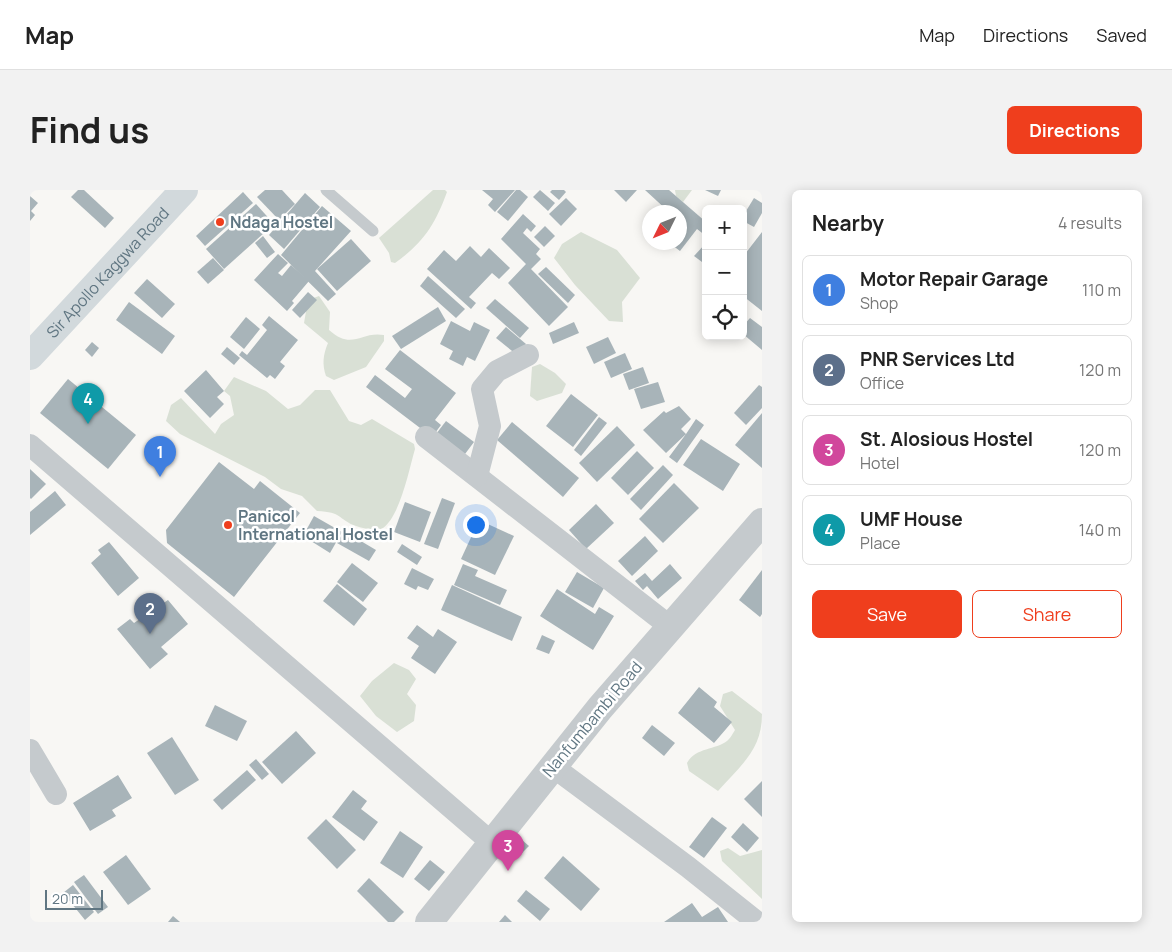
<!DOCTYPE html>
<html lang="en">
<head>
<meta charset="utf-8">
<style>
	:root { --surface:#fff; --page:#f2f2f2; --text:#222; --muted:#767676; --line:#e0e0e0; --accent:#ef3e1d }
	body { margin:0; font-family:Manrope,sans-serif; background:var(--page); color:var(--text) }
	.controls { position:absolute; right:15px; top:15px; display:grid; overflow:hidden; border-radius:8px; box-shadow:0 2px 12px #0003 }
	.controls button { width:45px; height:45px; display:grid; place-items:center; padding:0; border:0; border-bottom:1px solid var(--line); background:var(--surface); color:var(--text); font:25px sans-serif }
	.compass { position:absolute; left:612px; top:15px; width:45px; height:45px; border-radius:50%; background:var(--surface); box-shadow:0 2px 12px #0003; rotate:227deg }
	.scale { position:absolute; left:15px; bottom:12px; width:58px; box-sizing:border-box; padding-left:5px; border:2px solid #607682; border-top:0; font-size:14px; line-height:18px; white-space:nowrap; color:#607682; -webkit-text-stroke:4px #fff; paint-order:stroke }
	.you { position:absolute; left:445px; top:334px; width:18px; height:18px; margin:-12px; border:4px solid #fff; border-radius:50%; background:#1a73e8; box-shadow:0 0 0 8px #1a73e833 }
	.badge { display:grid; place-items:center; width:32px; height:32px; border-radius:50%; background:var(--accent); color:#fff; font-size:16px; font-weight:700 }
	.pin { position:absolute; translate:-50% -41px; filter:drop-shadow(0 1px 2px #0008) }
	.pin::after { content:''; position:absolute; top:26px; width:18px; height:15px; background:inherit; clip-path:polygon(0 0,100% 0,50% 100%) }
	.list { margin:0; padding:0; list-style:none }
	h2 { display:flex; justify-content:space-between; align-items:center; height:65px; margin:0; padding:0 20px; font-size:21px }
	h2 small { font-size:16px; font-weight:400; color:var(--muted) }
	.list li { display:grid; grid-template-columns:32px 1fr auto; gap:15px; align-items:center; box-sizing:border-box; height:70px; margin:0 10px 10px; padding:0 10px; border:1px solid var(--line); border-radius:8px }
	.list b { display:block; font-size:19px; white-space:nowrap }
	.list p { margin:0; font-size:16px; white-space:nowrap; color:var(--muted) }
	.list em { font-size:16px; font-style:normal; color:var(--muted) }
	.actions { display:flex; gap:10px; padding:15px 20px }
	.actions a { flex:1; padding:11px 0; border:1px solid var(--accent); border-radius:8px; text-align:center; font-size:18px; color:var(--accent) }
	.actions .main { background:var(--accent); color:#fff }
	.icon { flex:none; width:28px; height:28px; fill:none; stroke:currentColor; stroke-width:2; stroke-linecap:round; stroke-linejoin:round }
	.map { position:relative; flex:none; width:732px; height:732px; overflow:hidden; border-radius:8px }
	header { display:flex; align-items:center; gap:30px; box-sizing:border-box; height:70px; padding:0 25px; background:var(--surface); border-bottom:1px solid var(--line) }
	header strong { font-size:24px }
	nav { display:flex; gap:28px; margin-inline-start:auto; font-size:18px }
	.intro { display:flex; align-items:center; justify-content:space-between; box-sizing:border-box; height:120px; padding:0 30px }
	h1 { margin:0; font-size:35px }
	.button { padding:12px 22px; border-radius:8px; background:var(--accent); color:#fff; font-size:18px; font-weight:700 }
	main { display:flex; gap:30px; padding:0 30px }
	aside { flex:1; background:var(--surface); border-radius:8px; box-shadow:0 2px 12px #0003 }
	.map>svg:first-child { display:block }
	.green { fill:#d9e0d5 }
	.building { fill:#a8b4b9 }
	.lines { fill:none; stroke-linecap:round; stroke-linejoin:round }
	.service { stroke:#c5cacd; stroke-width:11 }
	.minor { stroke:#c5cacd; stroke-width:22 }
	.tertiary { stroke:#c5cacd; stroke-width:28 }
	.primary { stroke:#d2d9dc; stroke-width:28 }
	.poi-dot { fill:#ef3e1d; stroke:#fff; stroke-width:2 }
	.labels { text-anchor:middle; stroke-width:5; stroke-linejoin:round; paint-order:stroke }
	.poi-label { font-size:16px; font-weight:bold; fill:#607682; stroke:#fff; text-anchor:start }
	.street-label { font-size:16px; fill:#607682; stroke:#fff }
</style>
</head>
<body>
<header>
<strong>Map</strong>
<nav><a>Map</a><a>Directions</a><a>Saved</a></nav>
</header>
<div class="intro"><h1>Find us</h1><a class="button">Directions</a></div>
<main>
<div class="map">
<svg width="732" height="732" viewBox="0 0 732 732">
	<rect width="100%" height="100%" fill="#f8f7f4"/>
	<g class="green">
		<path d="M403 0H415L417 2C405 35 393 53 365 73L361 72 359 63 349 48Z"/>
		<polygon points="645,0 662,0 653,12 646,6"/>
		<polygon points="551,42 587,60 610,88 592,112 593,132 579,131 545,95 524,68 532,54"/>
		<path d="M289 106 300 122 299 140C323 161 330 141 354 145V151L336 177 304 190 296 186C292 174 293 165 298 153L274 133 278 110Z"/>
		<polygon points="510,174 525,183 536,194 532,203 507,211 500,206 502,177"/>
		<path d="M204 187 236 201 258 219 270 215 285 200H300L319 231 331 235 342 229 384 254 385 259C379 280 370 326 353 338 346 342 332 338 326 336 307 329 313 322 287 321L272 306 251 299 235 287 150 244 136 231 141 215 151 208 185 244 191 234 204 225 200 206 194 201Z"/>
		<polygon points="364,473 379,480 386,489 377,504 386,515 384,531 367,542 346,526 330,506 342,491"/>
		<path d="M702 501 732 524C732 560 711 575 688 601L659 581 657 573C666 557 686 560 697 551 700 549 703 543 705 540L690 516 693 504Z"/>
		<polygon points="698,658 710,666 732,660 732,709 692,671 690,661"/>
	</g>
	<g class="building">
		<polygon points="48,0 54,0 84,28 75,38 41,7"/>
		<polygon points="235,0 252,0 265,14 249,30 227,7"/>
		<polygon points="452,0 485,0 465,22 458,15 463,9"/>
		<polygon points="486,0 490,0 498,7 478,31 467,22"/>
		<polygon points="510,0 525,13 518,21 503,7"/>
		<polygon points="522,0 534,0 536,2 529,10 520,2"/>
		<polygon points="584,0 607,0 596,12"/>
		<polygon points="615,0 639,0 676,32 676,46 667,39 650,61 638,52 650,52 650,39 652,35 650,33 650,22 639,22"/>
		<polygon points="675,0 691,0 688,6"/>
		<polygon points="213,2 223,13 175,56 166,46"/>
		<polygon points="275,3 290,17 254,59 239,45"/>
		<polygon points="0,6 8,13 1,21 5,25 0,31"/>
		<polygon points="536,8 547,19 531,36 519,24"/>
		<polygon points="724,8 732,13 732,23 724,37 713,31 713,26"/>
		<polygon points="226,14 244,34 194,79 176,59"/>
		<polygon points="292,16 321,41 285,81 306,104 298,111 251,65"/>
		<polygon points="493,24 506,36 501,42 497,38 493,43 510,59 506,64 511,69 501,79 538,117 519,136 478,93 496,74 471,49"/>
		<polygon points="515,36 525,46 514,57 504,47"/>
		<polygon points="732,42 732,121 713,106 713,63 715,64"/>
		<polygon points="233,46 245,62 237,68 225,53"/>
		<polygon points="321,49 341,71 307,101 287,79"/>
		<polygon points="676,53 676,75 664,66"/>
		<polygon points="440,56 451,67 459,58 480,78 469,89 462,83 439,107 446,113 441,119 397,79 414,60 426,71"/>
		<polygon points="248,64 258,73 248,83 252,86 261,75 279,91 262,111 264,113 257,121 224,90"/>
		<polygon points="183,68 194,80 178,94 167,82"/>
		<polygon points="516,77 545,105 538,113 508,84"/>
		<polygon points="398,86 435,119 426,128 390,96"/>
		<polygon points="117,89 145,114 132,128 104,103"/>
		<polygon points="278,102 287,110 270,128 262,120"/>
		<polygon points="465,109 499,138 490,148 456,118"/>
		<polygon points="99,112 145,146 132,164 86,130"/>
		<polygon points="408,117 416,131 371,159 362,146"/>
		<polygon points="239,126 268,150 250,172 255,176 245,189 240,185 237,188 209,165 212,161 217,165 237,140 232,135"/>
		<polygon points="216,127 230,139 214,159 200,147"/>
		<polygon points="720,128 732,137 732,160 713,144 713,136"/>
		<polygon points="421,131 440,141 444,132 460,140 445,171 437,167 433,176 419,169 423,161 410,154"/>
		<polygon points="544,132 549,143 523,154 519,143"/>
		<polygon points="476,137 496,154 487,165 466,148"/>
		<polygon points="578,147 586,163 564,174 556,157"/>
		<polygon points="62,152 69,158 62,167 55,160"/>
		<polygon points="197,157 210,168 204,175 191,164"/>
		<polygon points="370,160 426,203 405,230 411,235 402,247 336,197 345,185 375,208 382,199 355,179"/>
		<polygon points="595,163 602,179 581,188 574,172"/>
		<polygon points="613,177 619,193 599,200 593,184"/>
		<polygon points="176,180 194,201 187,207 194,214 180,228 154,201"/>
		<polygon points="38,189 106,245 78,279 10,223"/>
		<polygon points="628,192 635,212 611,219 604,199"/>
		<polygon points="729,195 732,197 732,218 716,235 704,223"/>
		<polygon points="541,204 568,225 543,257 516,236"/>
		<polygon points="649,216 661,229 651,239 656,244 666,229 674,235 647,273 639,267 656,244 636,263 613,240 634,221 636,223"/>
		<polygon points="732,223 732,278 705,255"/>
		<polygon points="569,227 577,233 551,266 544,260"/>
		<polygon points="416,231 444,252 435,264 403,248"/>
		<polygon points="482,232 549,288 533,307 467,250"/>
		<polygon points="587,236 605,255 567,292 549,273"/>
		<polygon points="671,249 710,274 693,301 653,275"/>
		<polygon points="607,261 624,278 598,305 581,288"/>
		<polygon points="189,272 224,299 230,291 270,323 204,407 137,353 136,340"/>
		<polygon points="633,275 643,285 611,320 600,309"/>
		<polygon points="0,279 16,294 1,309 0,308"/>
		<polygon points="644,293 669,318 633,353 609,329"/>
		<polygon points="25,301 36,315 0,345 0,322"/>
		<polygon points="412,308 425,313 408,359 394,354"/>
		<polygon points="375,312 401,322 390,352 364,342"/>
		<polygon points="566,314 584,333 556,359 539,340"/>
		<polygon points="284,326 312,342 300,363 273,346"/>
		<polygon points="449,330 484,346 465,385 431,369"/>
		<polygon points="314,341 346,360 339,371 307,353"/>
		<polygon points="615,346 628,361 602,386 588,371"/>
		<polygon points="79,352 109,388 88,406 61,373 71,364 68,360"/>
		<polygon points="372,354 392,367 387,375 367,362"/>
		<polygon points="322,373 348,393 333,412 307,392"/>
		<polygon points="433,374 448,380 445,386 477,400 470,415 424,395"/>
		<polygon points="640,374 652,388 628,409 617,396 613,400 605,391 615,383 622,391"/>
		<polygon points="382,378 404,389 398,400 388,396 386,400 374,394"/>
		<polygon points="732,380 732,424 730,427 709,410"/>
		<polygon points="547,382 574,398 563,418 535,402"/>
		<polygon points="307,394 337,419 324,436 293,411"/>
		<polygon points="422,395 492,427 482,451 411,420"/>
		<polygon points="527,399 565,424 569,417 584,426 563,460 510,426"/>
		<polygon points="138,410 158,434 131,457 138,464 120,479 87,439 100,429 104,433"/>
		<polygon points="387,435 403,447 408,439 427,452 405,484 381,468 389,456 377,448"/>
		<polygon points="512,445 525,451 519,464 506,459"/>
		<polygon points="669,497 687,512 684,517 702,532 684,553 648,523"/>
		<polygon points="185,515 217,531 207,551 175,536"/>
		<polygon points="622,535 645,553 634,566 612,548"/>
		<polygon points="266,541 286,563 252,594 232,572"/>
		<polygon points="142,547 169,590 145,605 117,563"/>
		<polygon points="226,569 239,584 232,590 219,575"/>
		<polygon points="217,580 226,590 192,620 183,610"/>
		<polygon points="88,585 102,608 82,620 86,626 60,641 43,613"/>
		<polygon points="732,591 732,627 714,609"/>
		<polygon points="323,600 337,611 331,619 348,632 334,651 302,627"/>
		<polygon points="682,627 697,638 674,668 659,657"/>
		<polygon points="296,629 326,660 307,679 277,648"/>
		<polygon points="713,633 729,648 717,662 701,647"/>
		<polygon points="370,641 393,657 373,688 350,673"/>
		<polygon points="492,650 499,656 491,664 484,658"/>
		<polygon points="96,665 121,699 98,715 73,682"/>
		<polygon points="533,666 570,699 551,721 514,688"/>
		<polygon points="400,670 415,682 399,701 384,689"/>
		<polygon points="54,685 78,717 68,724 44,692"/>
		<polygon points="339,688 374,722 364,732 358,732 327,701"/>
		<polygon points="43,695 64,722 55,730 33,703"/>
		<polygon points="496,700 520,719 510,731 487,711"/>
		<polygon points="662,713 672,727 688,717 698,732 634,732"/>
		<polygon points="475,725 482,732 469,732"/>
		<polygon points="143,726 150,732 138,732"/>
	</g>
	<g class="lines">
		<polyline class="service" points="296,0 343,41"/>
		<g class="minor">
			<polyline points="396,247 642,438"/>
			<polyline points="0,255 461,652"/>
			<polyline points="447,286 460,236 452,199 467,181 498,165"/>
			<polyline points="0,560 26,604"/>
			<polyline points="522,576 658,677 727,732"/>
		</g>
		<polyline class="tertiary" points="399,732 570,518 732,332"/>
		<path class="primary" id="s1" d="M0 166 154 0"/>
	</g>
	<g class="poi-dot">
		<circle cx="190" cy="32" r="5"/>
		<circle cx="198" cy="335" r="5"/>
	</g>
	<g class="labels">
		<g class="poi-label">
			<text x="200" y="38">Ndaga Hostel</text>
			<text x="208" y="332">Panicol<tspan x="208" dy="18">International Hostel</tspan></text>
		</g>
		<g class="street-label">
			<text dy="6" stroke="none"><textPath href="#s1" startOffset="114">Sir Apollo Kaggwa Road</textPath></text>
			<text transform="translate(562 529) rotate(-50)" y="6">Nanfumbambi Road</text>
		</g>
	</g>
</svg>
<div class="controls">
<button>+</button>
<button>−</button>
<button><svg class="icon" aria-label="locate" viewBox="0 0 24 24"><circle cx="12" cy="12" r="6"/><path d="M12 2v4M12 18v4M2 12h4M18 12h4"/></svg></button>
</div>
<svg class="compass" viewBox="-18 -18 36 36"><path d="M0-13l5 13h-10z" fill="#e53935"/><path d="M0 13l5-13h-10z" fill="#767676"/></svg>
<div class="scale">20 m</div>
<div class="you"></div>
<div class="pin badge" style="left:130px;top:287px;background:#3f7fe0">1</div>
<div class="pin badge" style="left:120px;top:444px;background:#5c6f8a">2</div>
<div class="pin badge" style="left:478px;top:681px;background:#d1479c">3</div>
<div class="pin badge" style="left:58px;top:234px;background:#0f9aa8">4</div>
</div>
<aside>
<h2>Nearby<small>4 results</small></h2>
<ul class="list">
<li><span class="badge" style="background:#3f7fe0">1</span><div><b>Motor Repair Garage</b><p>Shop</p></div><em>110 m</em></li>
<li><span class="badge" style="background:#5c6f8a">2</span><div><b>PNR Services Ltd</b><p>Office</p></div><em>120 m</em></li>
<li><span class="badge" style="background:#d1479c">3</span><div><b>St. Alosious Hostel</b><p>Hotel</p></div><em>120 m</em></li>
<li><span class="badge" style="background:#0f9aa8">4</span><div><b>UMF House</b><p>Place</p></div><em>140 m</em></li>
</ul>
<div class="actions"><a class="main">Save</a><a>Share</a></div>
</aside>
</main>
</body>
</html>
